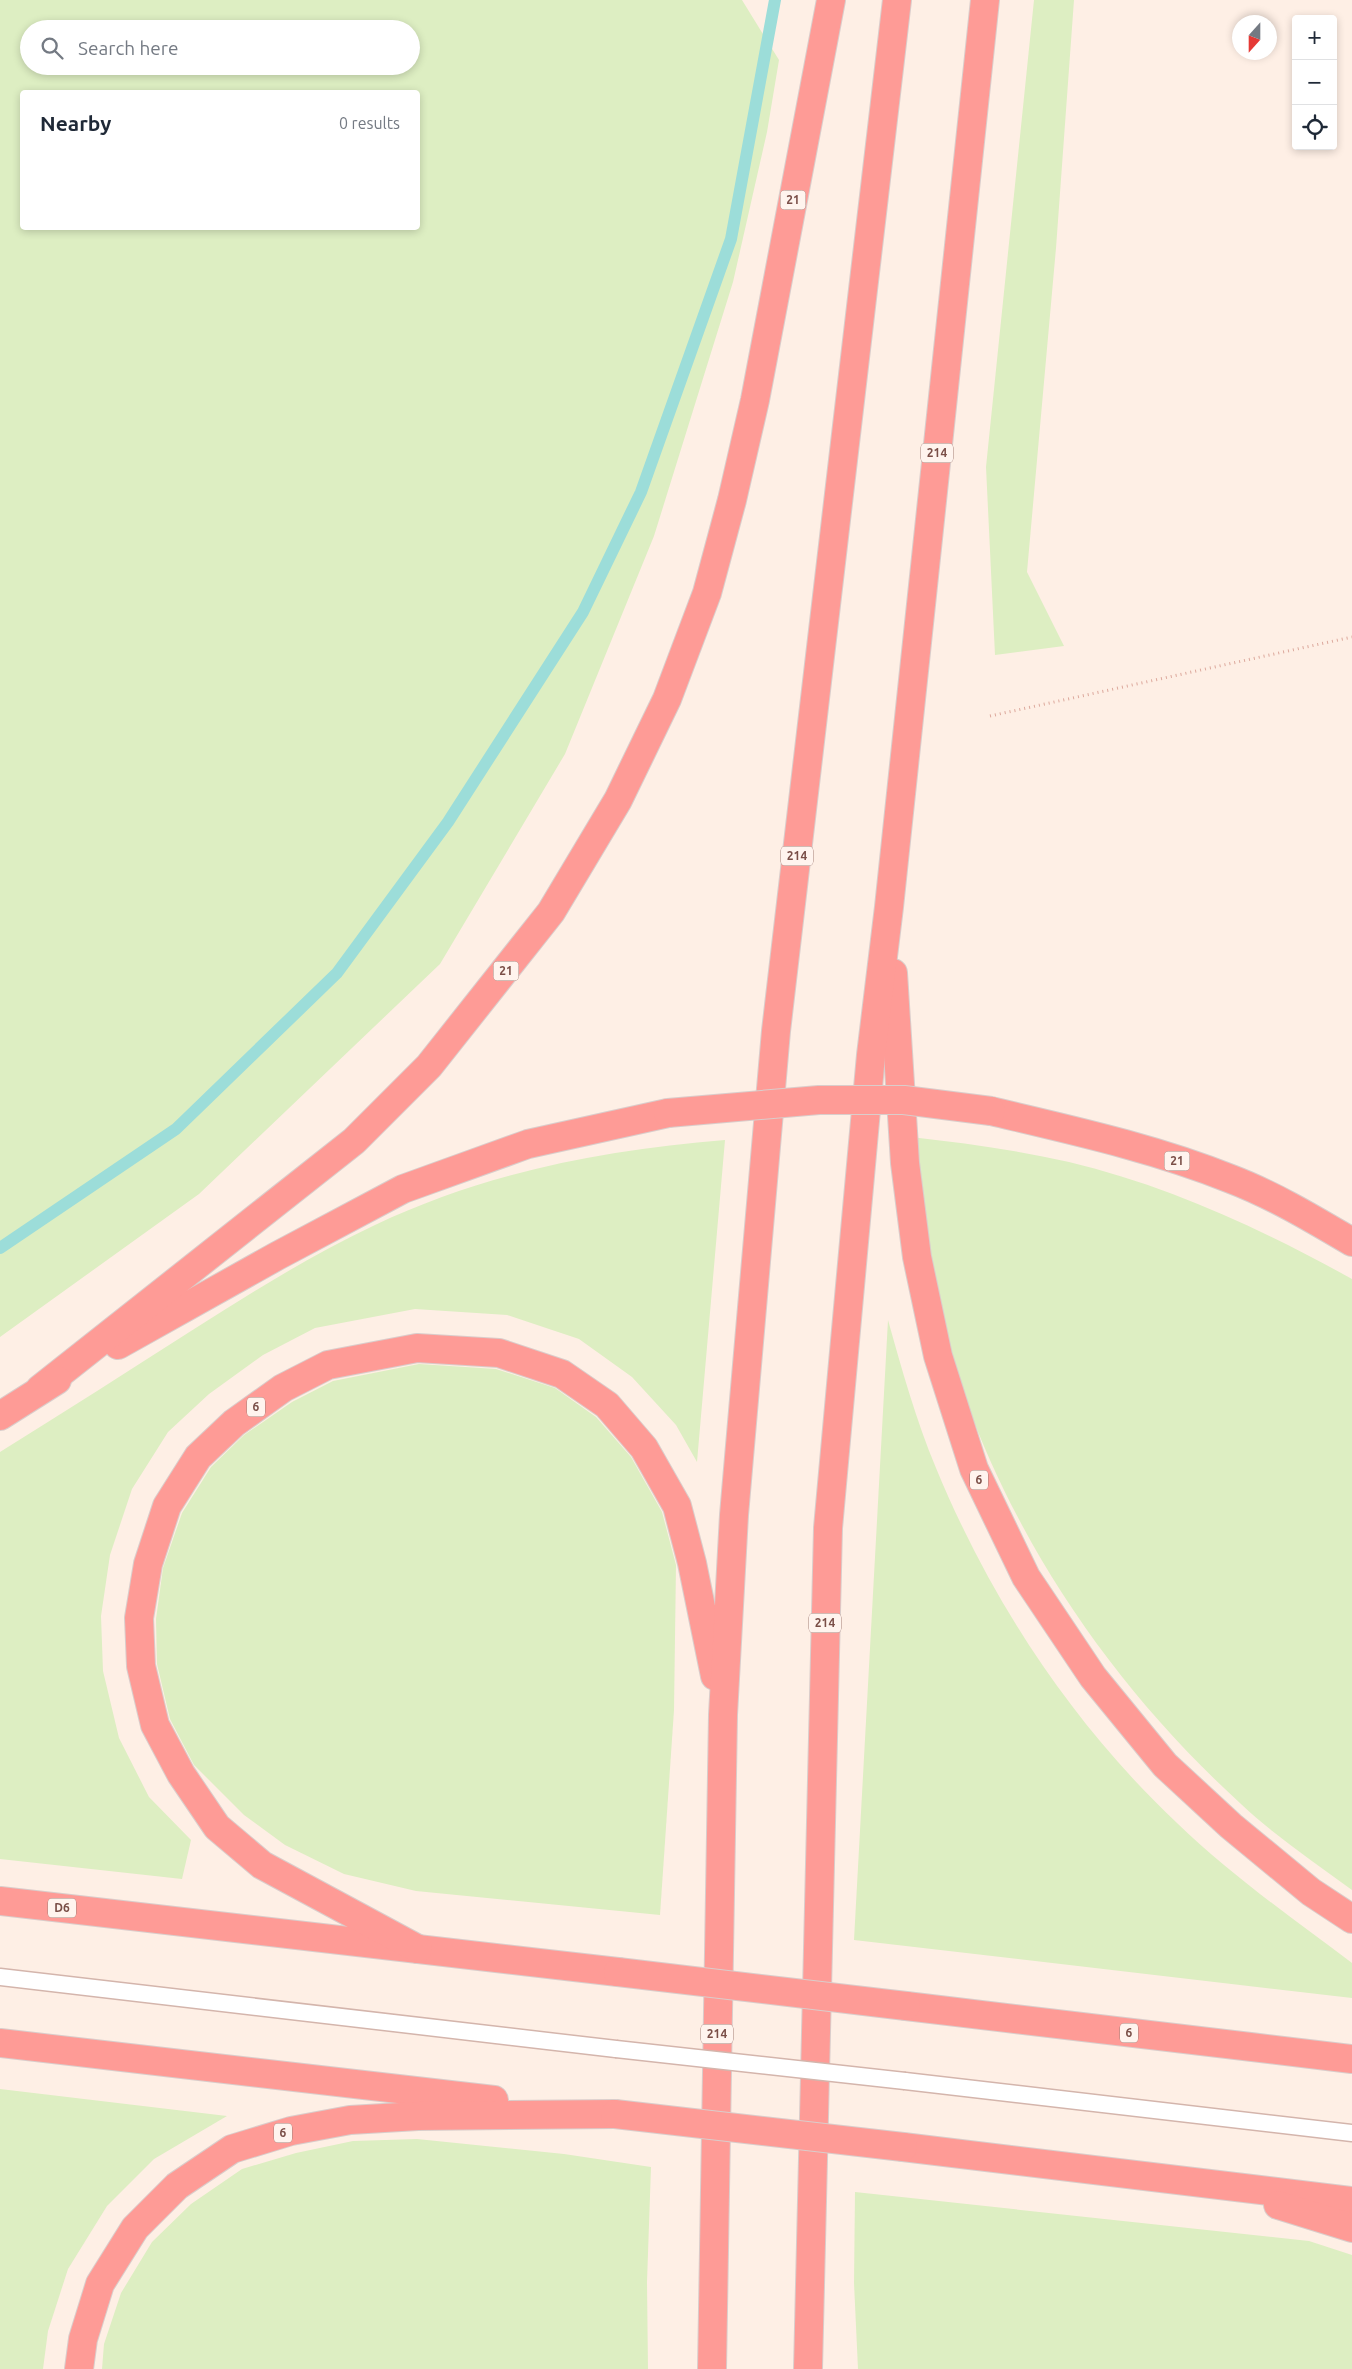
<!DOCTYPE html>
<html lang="en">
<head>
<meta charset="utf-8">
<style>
	:root { --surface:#fff; --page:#f2f2f3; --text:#1f2937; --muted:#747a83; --line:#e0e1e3 }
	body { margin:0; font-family:Ubuntu,sans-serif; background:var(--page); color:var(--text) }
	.controls { position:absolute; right:15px; top:15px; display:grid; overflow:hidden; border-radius:5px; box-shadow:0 2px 8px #0003 }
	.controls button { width:45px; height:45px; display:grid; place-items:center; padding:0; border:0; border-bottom:1px solid var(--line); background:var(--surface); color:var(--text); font:25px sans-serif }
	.compass { position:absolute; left:1232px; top:15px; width:45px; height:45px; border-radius:50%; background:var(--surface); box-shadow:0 2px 8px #0003; rotate:201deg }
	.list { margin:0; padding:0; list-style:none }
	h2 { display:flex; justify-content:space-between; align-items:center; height:65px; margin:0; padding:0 20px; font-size:21px }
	h2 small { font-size:16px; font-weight:400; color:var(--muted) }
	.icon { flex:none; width:28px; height:28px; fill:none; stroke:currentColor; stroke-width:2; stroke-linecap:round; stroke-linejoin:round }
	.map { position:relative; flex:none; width:1352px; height:2369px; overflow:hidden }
	.search { position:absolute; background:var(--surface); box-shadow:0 2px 8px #0003; left:20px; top:20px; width:400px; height:55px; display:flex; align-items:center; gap:12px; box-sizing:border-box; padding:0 18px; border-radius:28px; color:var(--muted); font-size:19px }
	.panel { position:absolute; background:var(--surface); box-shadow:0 2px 8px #0003; left:20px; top:90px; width:400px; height:140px; border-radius:5px }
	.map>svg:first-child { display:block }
	.green { fill:#ddeec2; fill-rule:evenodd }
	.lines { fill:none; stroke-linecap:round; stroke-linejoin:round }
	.stream { stroke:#9cddd9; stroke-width:12 }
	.lane-casing { stroke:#d4b5ac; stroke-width:19 }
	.highway-casing { stroke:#dacdcb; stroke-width:30 }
	.path { stroke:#dca89c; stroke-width:3; stroke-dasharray:1 4; stroke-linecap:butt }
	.lane { stroke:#fff; stroke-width:16 }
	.highway { stroke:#fe9b96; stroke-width:28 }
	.lane-bridge-casing { stroke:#d4b5ac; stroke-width:19; stroke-linecap:butt }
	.highway-bridge-casing { stroke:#dacdcb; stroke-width:30; stroke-linecap:butt }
	.lane-bridge { stroke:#fff; stroke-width:16 }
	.highway-bridge { stroke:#fe9b96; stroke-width:28 }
	.labels { text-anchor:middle; stroke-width:4; stroke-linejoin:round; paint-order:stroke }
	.shield { fill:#fff4ee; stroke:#a28079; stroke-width:1 }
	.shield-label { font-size:12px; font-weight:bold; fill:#7a4e47 }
</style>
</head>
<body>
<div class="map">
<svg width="1352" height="2369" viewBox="0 0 1352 2369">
	<rect width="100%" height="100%" fill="#feefe5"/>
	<g class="green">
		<path d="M0 0H742L779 60 767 132 733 282 654 536 565 754 440 964 199 1194 0 1337ZM29 29H411V66H29ZM22 92H418V228H22Z"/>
		<polygon points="1034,0 1074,0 1056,248 1027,572 1064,646 995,655 986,467"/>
		<path d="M911 1137C964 1143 1017 1150 1069 1162 1169 1186 1262 1229 1352 1279V1890C1314 1862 1275 1836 1241 1804 1092 1668 977 1488 934 1289 924 1239 919 1187 911 1137Z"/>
		<path d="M725 1140 697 1462 676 1425 632 1377 579 1339 507 1315 415 1309 315 1328 263 1355 209 1394 168 1432 132 1489 110 1555 101 1616 103 1671 119 1738 149 1797 191 1840 182 1879 0 1859V1452C64 1412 127 1372 191 1331 251 1293 311 1255 375 1225 487 1172 604 1150 725 1140Z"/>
		<path d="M888 1320C902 1370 916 1420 936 1468 991 1601 1072 1724 1177 1823 1231 1875 1292 1918 1352 1963V1998L854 1940Z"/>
		<polygon points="419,1364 496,1369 555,1388 596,1417 631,1457 662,1512 676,1565 674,1710 660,1915 416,1891 344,1874 285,1845 244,1815 194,1765 170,1719 157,1664 156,1619 163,1568 182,1513 211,1467 244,1435 292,1402 333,1381"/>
		<polygon points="0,2089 227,2116 154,2159 107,2206 68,2269 48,2331 43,2369 0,2369"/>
		<polygon points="417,2139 564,2154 651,2167 647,2282 648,2369 102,2369 104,2344 121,2293 152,2242 191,2204 242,2169 296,2153 353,2141"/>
		<polygon points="855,2192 1309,2241 1352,2255 1352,2369 858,2369 854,2283"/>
	</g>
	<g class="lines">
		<polyline class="stream" points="0,1248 176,1129 337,973 448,822 583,612 641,492 731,239 775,0"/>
		<g class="lane-casing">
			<g id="lane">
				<polyline points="0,1977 616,2049"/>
				<polyline points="905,2081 1352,2133"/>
			</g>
		</g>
		<g class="highway-casing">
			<g id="highway">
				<polyline points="893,973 905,1163 917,1257 938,1356 974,1469 1026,1577 1093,1677 1165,1765 1231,1826 1311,1892 1352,1919"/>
				<path d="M991 1111C1071 1130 1154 1148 1231 1179 1273 1195 1313 1219 1352 1242"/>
				<polyline points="118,1345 277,1256 403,1189 528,1144 668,1113"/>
				<polyline points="40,1389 354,1141 429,1066 551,912 618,800 667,699 707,593 732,500 755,400 831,0"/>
				<polyline points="0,1416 57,1380"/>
				<polyline points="0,1901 618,1972"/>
				<polyline points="418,1949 262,1865 217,1827 181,1774 155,1725 141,1666 139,1618 148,1564 167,1506 198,1457 234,1423 283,1388 328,1365 417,1348 499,1353 562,1374 607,1405 644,1448 677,1506 692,1563 715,1676"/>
				<polyline points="906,2006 1352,2059"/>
				<polyline points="0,2043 494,2100"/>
				<polyline points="903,2147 1352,2201"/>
				<polyline points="1278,2205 1352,2228"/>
				<polyline points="79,2369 83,2339 100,2284 135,2228 177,2186 232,2149 291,2131 350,2120 418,2116 615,2114"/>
				<polyline points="712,2369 723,1715 734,1515 776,1031 897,0"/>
				<polyline points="808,2369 828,1528 871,1055 889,907 985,0"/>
			</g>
		</g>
		<polyline class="path" points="990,716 1352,637"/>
		<use href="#lane" class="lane"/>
		<use href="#highway" class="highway"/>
		<g class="lane-bridge-casing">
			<polyline id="lane-bridge" points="616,2049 905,2081"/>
		</g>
		<g class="highway-bridge-casing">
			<g id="highway-bridge">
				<polyline points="668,1113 819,1100 904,1100 991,1111"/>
				<polyline points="618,1972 906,2006"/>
				<polyline points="615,2114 903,2147"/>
			</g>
		</g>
		<use href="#lane-bridge" class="lane-bridge"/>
		<use href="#highway-bridge" class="highway-bridge"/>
	</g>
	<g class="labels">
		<g class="shield">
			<rect x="780.5" y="190.5" width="25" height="19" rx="4"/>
			<rect x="921" y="443.5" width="32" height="19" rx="4"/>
			<rect x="781" y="846.5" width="32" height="19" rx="4"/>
			<rect x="493.5" y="961.5" width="25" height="19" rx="4"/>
			<rect x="1164.5" y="1151.5" width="25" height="19" rx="4"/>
			<rect x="247" y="1397.5" width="18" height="19" rx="4"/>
			<rect x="970" y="1470.5" width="18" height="19" rx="4"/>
			<rect x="809" y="1613.5" width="32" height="19" rx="4"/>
			<rect x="48" y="1898.5" width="28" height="19" rx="4"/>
			<rect x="1120" y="2023.5" width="18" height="19" rx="4"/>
			<rect x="701" y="2024.5" width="32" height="19" rx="4"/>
			<rect x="274" y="2123.5" width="18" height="19" rx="4"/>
		</g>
		<g class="shield-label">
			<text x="793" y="204">21</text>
			<text x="937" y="457">214</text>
			<text x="797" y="860">214</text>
			<text x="506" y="975">21</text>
			<text x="1177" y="1165">21</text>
			<text x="256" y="1411">6</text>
			<text x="979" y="1484">6</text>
			<text x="825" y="1627">214</text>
			<text x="62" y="1912">D6</text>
			<text x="1129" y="2037">6</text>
			<text x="717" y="2038">214</text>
			<text x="283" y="2137">6</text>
		</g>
	</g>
</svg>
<div class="controls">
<button>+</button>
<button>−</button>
<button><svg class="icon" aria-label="locate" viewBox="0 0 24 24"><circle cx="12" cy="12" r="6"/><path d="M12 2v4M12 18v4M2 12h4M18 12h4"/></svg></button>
</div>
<svg class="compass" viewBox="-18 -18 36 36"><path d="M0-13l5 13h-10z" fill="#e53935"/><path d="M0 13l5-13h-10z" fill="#747a83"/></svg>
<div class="search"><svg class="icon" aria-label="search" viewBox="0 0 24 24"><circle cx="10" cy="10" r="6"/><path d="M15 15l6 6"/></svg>Search here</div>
<section class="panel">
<h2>Nearby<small>0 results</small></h2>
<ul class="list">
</ul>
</section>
</div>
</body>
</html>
